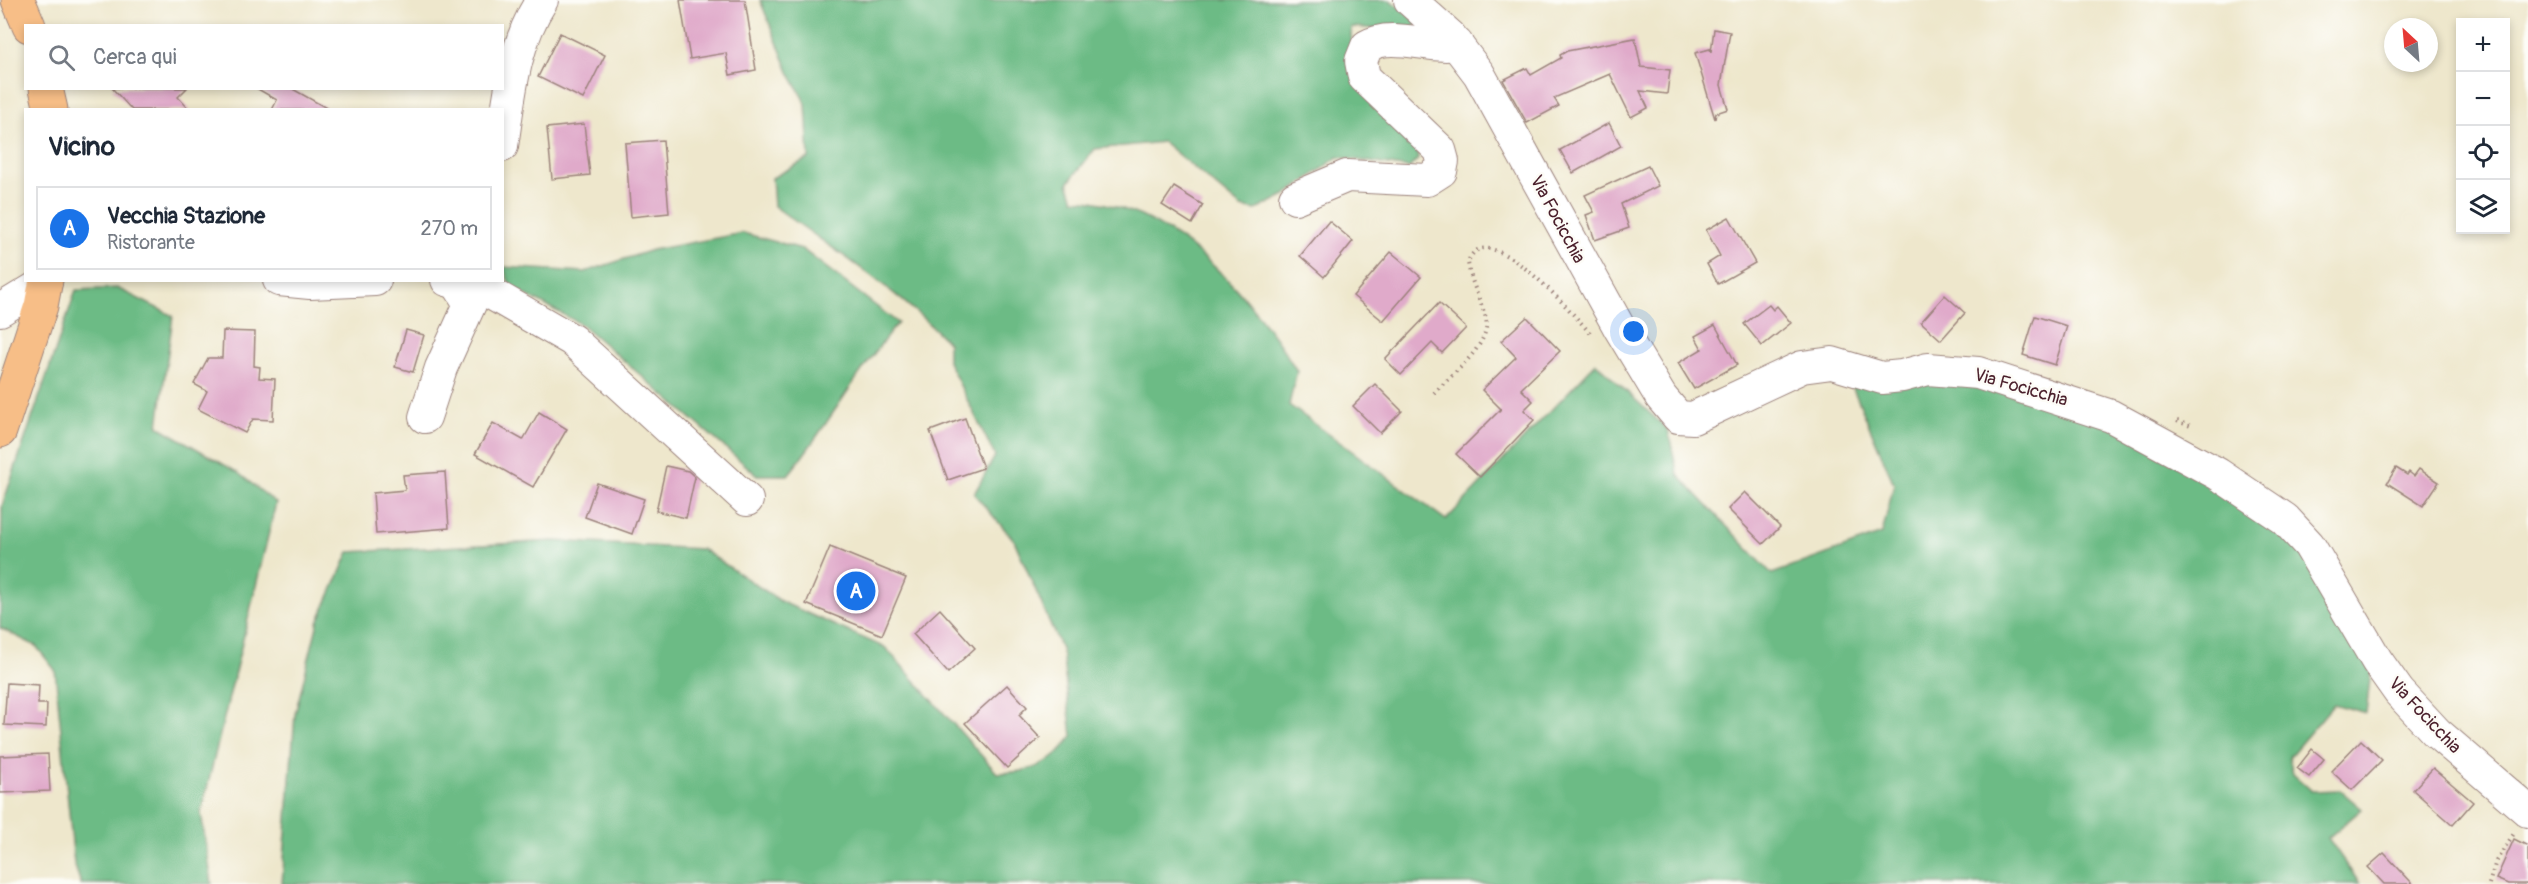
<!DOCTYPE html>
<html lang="it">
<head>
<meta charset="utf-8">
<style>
	:root { --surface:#fff; --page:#f6f6f7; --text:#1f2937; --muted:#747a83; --line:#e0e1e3; --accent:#1a73e8 }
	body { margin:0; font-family:Pangolin,sans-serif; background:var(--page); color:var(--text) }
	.controls { position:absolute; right:18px; top:18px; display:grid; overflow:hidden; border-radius:0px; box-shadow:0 3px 9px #0003 }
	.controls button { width:54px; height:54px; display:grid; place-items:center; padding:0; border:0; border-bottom:2px solid var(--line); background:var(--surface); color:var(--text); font:30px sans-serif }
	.compass { position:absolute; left:2384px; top:18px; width:54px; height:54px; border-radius:50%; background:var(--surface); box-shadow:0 3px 9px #0003; rotate:334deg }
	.you { position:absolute; left:1634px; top:332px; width:21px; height:21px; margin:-15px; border:4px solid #fff; border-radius:50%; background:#1a73e8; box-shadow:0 0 0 9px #1a73e833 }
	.badge { display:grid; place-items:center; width:39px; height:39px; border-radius:50%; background:var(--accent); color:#fff; font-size:20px; font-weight:700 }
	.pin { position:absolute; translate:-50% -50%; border:3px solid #fff; box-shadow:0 2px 6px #0006 }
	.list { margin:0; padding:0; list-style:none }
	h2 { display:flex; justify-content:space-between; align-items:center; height:78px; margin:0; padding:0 24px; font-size:26px }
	h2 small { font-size:20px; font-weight:400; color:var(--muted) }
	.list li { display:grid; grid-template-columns:39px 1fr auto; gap:18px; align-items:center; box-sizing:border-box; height:84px; margin:0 12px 12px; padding:0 12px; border:2px solid var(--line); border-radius:0px }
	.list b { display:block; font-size:22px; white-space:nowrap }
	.list p { margin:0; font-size:20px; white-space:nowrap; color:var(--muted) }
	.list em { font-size:20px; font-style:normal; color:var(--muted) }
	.icon { flex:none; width:33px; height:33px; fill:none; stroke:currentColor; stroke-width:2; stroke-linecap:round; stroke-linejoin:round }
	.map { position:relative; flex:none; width:2528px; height:884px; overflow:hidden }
	.search { position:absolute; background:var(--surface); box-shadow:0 3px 9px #0003; left:24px; top:24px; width:480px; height:66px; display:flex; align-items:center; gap:15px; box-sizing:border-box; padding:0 21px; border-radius:0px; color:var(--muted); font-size:22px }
	.panel { position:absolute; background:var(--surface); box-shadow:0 3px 9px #0003; left:24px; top:108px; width:480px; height:174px; border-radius:0px }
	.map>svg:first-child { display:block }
	.forest { fill:#6cbb85; stroke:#5b6d58; stroke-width:1.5 }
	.building { fill:#e0aaca }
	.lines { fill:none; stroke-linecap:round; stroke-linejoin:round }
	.minor-casing { stroke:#9c837c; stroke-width:34 }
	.major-casing { stroke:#9c837c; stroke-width:35 }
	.path { stroke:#9c837c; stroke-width:4; stroke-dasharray:1.5 4.5; stroke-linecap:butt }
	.minor { stroke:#fff; stroke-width:32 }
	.major { stroke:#f7be87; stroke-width:33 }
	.labels { text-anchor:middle; stroke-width:5; stroke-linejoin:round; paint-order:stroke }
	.street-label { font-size:18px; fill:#4a1f2b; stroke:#fdfcf7 }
</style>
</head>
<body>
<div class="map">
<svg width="2528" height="884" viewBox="0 0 2528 884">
	<rect width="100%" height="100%" fill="#fdfcf7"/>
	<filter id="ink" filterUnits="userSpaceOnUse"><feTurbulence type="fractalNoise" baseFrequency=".0167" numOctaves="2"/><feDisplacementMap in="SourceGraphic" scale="12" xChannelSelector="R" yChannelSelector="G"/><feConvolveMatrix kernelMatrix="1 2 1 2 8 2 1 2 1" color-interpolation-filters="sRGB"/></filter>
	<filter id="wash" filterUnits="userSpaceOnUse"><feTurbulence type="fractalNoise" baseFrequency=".008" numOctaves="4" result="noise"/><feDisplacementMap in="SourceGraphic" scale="24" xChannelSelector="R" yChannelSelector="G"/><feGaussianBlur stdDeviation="1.35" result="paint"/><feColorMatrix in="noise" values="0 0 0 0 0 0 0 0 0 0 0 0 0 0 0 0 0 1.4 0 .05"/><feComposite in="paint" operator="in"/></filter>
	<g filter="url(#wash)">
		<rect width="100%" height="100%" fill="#eee7cc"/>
		<g class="forest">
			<path d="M760 0H1390L1418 23 1410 31 1351 27 1352 62 1418 146V159L1409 168 1338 157 1287 194 1256 210 1241 207 1163 142 1095 149 1068 183 1074 199C1173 205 1248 292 1297 371L1289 405 1446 520 1596 363 1668 430 1678 475 1772 574 1882 534 1894 484 1846 372 1939 373 2113 425 2295 537 2371 671 2366 713 2334 704 2289 757 2293 774 2312 791 2340 790 2362 809 2328 838 2360 884H282L295 714 318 622 349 552 554 541 702 549 782 602 886 648 997 773C1030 773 1053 765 1072 736L1062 651 1014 540 974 494 995 456 948 361V343C898 289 832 249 774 206L772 178 809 158 806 104 789 72Z"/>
			<path d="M743 233 802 249 898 323C857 371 828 426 788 475H757L581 324 511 287 503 267 585 272 652 250Z"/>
			<polygon points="117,288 173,316 158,426 237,472 276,503 201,813 212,884 81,884 74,863 55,670 36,646 0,628 2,506 76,290"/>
		</g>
		<g id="blocks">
			<g class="building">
				<polygon points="680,0 745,0 756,70 730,75 726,53 690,59"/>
				<polygon points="1714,29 1730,32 1721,85 1728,109 1716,113 1715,119 1695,53 1710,49 1711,52"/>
				<polygon points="560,33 605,55 583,99 538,77"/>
				<polygon points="1635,38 1641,67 1670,70 1667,94 1640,91 1648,108 1631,117 1610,74 1554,98 1559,106 1527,123 1503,80 1527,68 1531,75 1561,58 1560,55 1567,51"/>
				<polygon points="112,88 187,88 178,97 190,110 132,110"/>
				<polygon points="256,88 291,88 330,110 272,110 277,100"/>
				<polygon points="1609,123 1621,146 1573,173 1560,150"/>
				<polygon points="584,124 590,175 552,179 547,128"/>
				<polygon points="663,140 669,213 631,217 625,143"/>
				<polygon points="1648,166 1658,186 1621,204 1629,228 1595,240 1586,215 1594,212 1585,195"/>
				<polygon points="1174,187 1203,205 1192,224 1162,205"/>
				<polygon points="1729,217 1755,263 1718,284 1707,264 1720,256 1706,230"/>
				<polygon points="1329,221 1353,241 1324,277 1300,256"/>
				<polygon points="1391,252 1421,277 1383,321 1353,296"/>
				<polygon points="1945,295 1965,313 1941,340 1921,322"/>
				<polygon points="1439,303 1466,328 1442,353 1432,343 1401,375 1385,359"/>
				<polygon points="1769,305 1773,310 1777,306 1791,323 1762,346 1744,324"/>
				<polygon points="2035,316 2067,326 2055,365 2023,355"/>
				<polygon points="1527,317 1560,351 1521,389 1533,401 1524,410 1534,420 1480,477 1456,454 1501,409 1482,390 1516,357 1501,341"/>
				<polygon points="1715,325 1737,365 1694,389 1678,363 1702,349 1695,336"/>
				<polygon points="406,330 424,335 413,372 395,367"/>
				<polygon points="223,331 255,332 254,366 260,367 259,378 275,379 273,420 253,419 245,433 198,409 207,391 194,384 208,358 222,358"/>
				<polygon points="1375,384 1402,411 1380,433 1353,406"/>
				<polygon points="539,412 567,429 533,487 475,454 493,423 523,440"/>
				<polygon points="965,418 983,468 948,480 930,431"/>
				<polygon points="666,466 688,471 695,477 686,518 656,511"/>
				<polygon points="2396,468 2407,475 2409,472 2414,476 2419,469 2439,482 2423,506 2387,483"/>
				<polygon points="445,472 449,528 376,534 373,493 405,490 403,475"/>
				<polygon points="597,483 644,499 632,534 585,517"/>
				<polygon points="1745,492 1780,527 1763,544 1728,509"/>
				<polygon points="830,547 906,578 882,635 806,604"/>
				<polygon points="940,609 975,648 948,673 913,634"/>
				<polygon points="7,683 39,685 38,704 47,704 46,727 4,725"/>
				<polygon points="1007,685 1027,707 1019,715 1040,738 1007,768 965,723"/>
				<polygon points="2361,740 2382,760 2352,790 2331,771"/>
				<polygon points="2312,749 2324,759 2309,777 2297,768"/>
				<polygon points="48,754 50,791 0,793 0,756"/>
				<polygon points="2433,768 2473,802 2453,825 2413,790"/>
				<polygon points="2514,839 2528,846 2528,884 2508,884 2496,879"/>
				<polygon points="2384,853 2413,884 2384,884 2368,867"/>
			</g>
		</g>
	</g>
	<g filter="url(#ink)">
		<use href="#blocks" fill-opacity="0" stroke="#9c837c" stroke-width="1.5"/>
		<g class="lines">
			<g class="minor-casing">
				<g id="minor">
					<polyline points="1410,0 1450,36 1479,74 1620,329 1661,397 1678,417 1693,418 1802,367 1832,363 1882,378 1902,376 1928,369 1978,373 2111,416 2218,474 2285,519 2309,545 2377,661 2399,692 2437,733 2528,811"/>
					<path d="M502 146C510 94 513 45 542 0"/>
					<path d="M1295 198 1347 176 1427 180 1441 171 1443 161 1440 150 1364 77 1361 61 1367 46C1393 31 1429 49 1457 44"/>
					<polyline points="279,280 310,283 375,280"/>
					<polyline points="447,280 487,291 572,340 747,500"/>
					<polyline points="0,310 46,282"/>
					<polyline points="425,417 441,368 470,304 457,283"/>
				</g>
			</g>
			<g class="major-casing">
				<g id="major">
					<polyline points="18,0 29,26"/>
					<polyline points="46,88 51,110"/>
					<polyline points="0,431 41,306 46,280"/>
				</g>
			</g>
			<g class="path">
				<path d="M1434 393C1452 374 1495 342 1485 315 1479 297 1470 280 1468 262 1486 212 1574 315 1591 334"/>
				<polyline points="2177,421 2191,426"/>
				<polyline points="2489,884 2496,861 2515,832"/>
			</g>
			<use href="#minor" class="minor"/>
			<use href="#major" class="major"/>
		</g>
	</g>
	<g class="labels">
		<g class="street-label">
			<text transform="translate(1558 219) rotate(62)" y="6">Via Focicchia</text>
			<text transform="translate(2021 387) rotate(16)" y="6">Via Focicchia</text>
			<text transform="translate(2425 715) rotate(47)" y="6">Via Focicchia</text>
		</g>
	</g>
</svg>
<div class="controls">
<button>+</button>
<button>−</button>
<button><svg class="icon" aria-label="locate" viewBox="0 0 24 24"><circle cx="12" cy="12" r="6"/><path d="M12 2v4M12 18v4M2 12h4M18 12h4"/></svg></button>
<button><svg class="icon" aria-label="layers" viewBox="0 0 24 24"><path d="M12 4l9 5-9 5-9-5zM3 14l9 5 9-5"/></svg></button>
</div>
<svg class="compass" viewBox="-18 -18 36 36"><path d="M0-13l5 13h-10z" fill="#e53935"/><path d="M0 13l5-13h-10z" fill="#747a83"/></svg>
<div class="you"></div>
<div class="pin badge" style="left:856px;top:591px">A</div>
<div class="search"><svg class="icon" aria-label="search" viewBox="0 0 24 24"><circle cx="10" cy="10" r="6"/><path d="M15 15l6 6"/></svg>Cerca qui</div>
<section class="panel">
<h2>Vicino<small></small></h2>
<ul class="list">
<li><span class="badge">A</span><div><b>Vecchia Stazione</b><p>Ristorante</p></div><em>270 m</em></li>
</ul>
</section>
</div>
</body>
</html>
